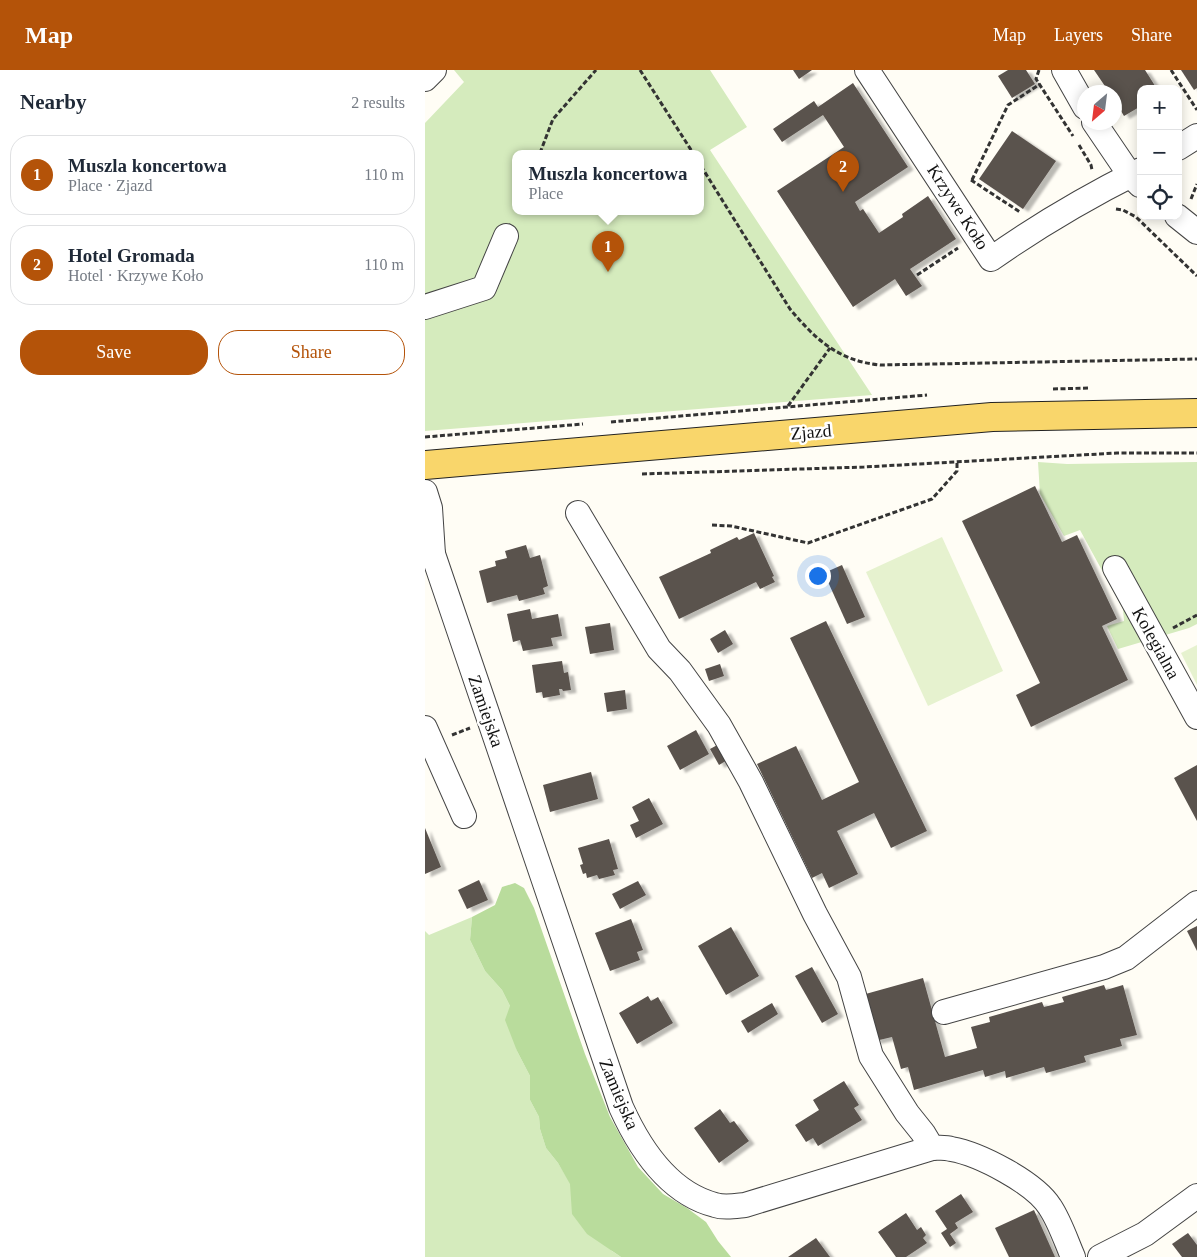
<!DOCTYPE html>
<html lang="en">
<head>
<meta charset="utf-8">
<style>
	:root { --surface:#fff; --page:#f6f6f7; --text:#1f2937; --muted:#747a83; --line:#e0e1e3; --accent:#b45309 }
	body { margin:0; font-family:"Times New Roman",serif; background:var(--page); color:var(--text) }
	.controls { position:absolute; right:15px; top:15px; display:grid; overflow:hidden; border-radius:10px; box-shadow:0 2px 12px #0003 }
	.controls button { width:45px; height:45px; display:grid; place-items:center; padding:0; border:0; border-bottom:1px solid var(--line); background:var(--surface); color:var(--text); font:25px sans-serif }
	.compass { position:absolute; left:652px; top:15px; width:45px; height:45px; border-radius:50%; background:var(--surface); box-shadow:0 2px 12px #0003; rotate:208deg }
	.you { position:absolute; left:392px; top:505px; width:18px; height:18px; margin:-12px; border:4px solid #fff; border-radius:50%; background:#1a73e8; box-shadow:0 0 0 8px #1a73e833 }
	.badge { display:grid; place-items:center; width:32px; height:32px; border-radius:50%; background:var(--accent); color:#fff; font-size:16px; font-weight:700 }
	.pin { position:absolute; translate:-50% -41px; filter:drop-shadow(0 1px 2px #0008) }
	.pin::after { content:''; position:absolute; top:26px; width:18px; height:15px; background:inherit; clip-path:polygon(0 0,100% 0,50% 100%) }
	.popup { position:absolute; left:87px; top:80px; width:192px; height:65px; box-sizing:border-box; display:grid; place-content:center; border-radius:10px; background:var(--surface); filter:drop-shadow(0 1px 4px #0005); font-size:16px; white-space:nowrap; color:var(--muted) }
	.popup b { font-size:19px; color:var(--text) }
	.popup::after { content:''; position:absolute; left:50%; top:100%; margin-left:-10px; border:10px solid transparent; border-top-color:var(--surface) }
	.list { margin:0; padding:0; list-style:none }
	h2 { display:flex; justify-content:space-between; align-items:center; height:65px; margin:0; padding:0 20px; font-size:21px }
	h2 small { font-size:16px; font-weight:400; color:var(--muted) }
	.list li { display:grid; grid-template-columns:32px 1fr auto; gap:15px; align-items:center; box-sizing:border-box; height:80px; margin:0 10px 10px; padding:0 10px; border:1px solid var(--line); border-radius:20px }
	.list b { display:block; font-size:19px; white-space:nowrap }
	.list p { margin:0; font-size:16px; white-space:nowrap; color:var(--muted) }
	.list em { font-size:16px; font-style:normal; color:var(--muted) }
	.actions { display:flex; gap:10px; padding:15px 20px }
	.actions a { flex:1; padding:11px 0; border:1px solid var(--accent); border-radius:20px; text-align:center; font-size:18px; color:var(--accent) }
	.actions .main { background:var(--accent); color:#fff }
	.icon { flex:none; width:28px; height:28px; fill:none; stroke:currentColor; stroke-width:2; stroke-linecap:round; stroke-linejoin:round }
	.map { position:relative; flex:none; width:772px; height:1187px; overflow:hidden }
	header { display:flex; align-items:center; gap:30px; box-sizing:border-box; height:70px; padding:0 25px; background:var(--accent); color:#fff }
	header strong { font-size:24px }
	nav { display:flex; gap:28px; margin-inline-start:auto; font-size:18px }
	main { display:flex }
	aside { flex:1; background:var(--surface) }
	.map>svg:first-child { display:block }
	.green { fill:#d5ebbd; fill-rule:evenodd }
	.forest { fill:#b9dc9c }
	.pitch { fill:#e6f2cf }
	.building { fill:#5a524d; filter:url(#shadow) }
	.lines { fill:none; stroke-linecap:round; stroke-linejoin:round }
	.minor-casing { stroke:#444; stroke-width:26 }
	.major-casing { stroke:#222; stroke-width:30 }
	.path { stroke:#333; stroke-width:3; stroke-dasharray:5 2.5; stroke-linecap:butt }
	.minor { stroke:#fff; stroke-width:24 }
	.major { stroke:#f9d66b; stroke-width:28 }
	.labels { text-anchor:middle; stroke-width:5; stroke-linejoin:round; paint-order:stroke }
	.street-label { font-size:18px; fill:#111; stroke:#fff }
</style>
</head>
<body>
<header>
<strong>Map</strong>
<nav><a>Map</a><a>Layers</a><a>Share</a></nav>
</header>
<main>
<aside>
<h2>Nearby<small>2 results</small></h2>
<ul class="list">
<li><span class="badge">1</span><div><b>Muszla koncertowa</b><p>Place · Zjazd</p></div><em>110 m</em></li>
<li><span class="badge">2</span><div><b>Hotel Gromada</b><p>Hotel · Krzywe Koło</p></div><em>110 m</em></li>
</ul>
<div class="actions"><a class="main">Save</a><a>Share</a></div>
</aside>
<div class="map">
<svg width="772" height="1187" viewBox="0 0 772 1187">
	<defs>
		<filter id="shadow"><feDropShadow dx="5.5" dy="3" stdDeviation="1" flood-color="#0004"/></filter>
	</defs>
	<rect width="100%" height="100%" fill="#fffdf5"/>
	<g class="green">
		<path d="M29 0H285L322 57 285 80 447 325 0 361V53L39 12ZM90 83H276V141H90Z"/>
		<polygon points="613,392 642,394 772,392 772,554 764,558 693,579 682,556 699,551 698,539 655,460 639,466 615,424"/>
		<polygon points="47,847 45,870 60,901 77,920 85,936 92,981 105,1006 105,1030 114,1047 115,1059 121,1078 133,1093 187,1181 196,1187 0,1187 0,861 4,865"/>
	</g>
	<polygon class="forest" points="90,813 99,818 109,838 160,984 185,1047 213,1097 238,1124 262,1138 281,1152 293,1171 306,1187 196,1187 162,1164 147,1144 145,1114 133,1093 121,1078 115,1059 114,1047 105,1030 105,1006 92,981 80,950 85,936 77,920 60,901 45,870 47,847 70,835 77,817"/>
	<g class="pitch">
		<polygon points="517,467 578,601 503,636 441,502"/>
		<polygon points="772,575 772,615 756,583"/>
	</g>
	<g class="building">
		<polygon points="368,0 387,0 374,9"/>
		<polygon points="583,0 601,0 610,14 587,28 573,6"/>
		<polygon points="669,0 720,0 732,19 716,19 716,36 699,46 690,31 690,22 684,22"/>
		<polygon points="756,0 772,0 772,18 769,20"/>
		<polygon points="428,13 483,97 430,132 435,141 438,139 454,163 478,147 477,144 503,126 531,169 485,199 497,216 481,226 470,209 428,237 352,121 419,77 398,45 357,72 348,59 389,31 393,37"/>
		<polygon points="587,61 631,91 598,139 554,109"/>
		<polygon points="610,416 637,472 652,465 692,549 677,556 703,610 606,657 591,625 615,613 537,451"/>
		<polygon points="329,463 349,506 347,507 350,512 335,519 331,512 254,549 234,507 286,483 285,480 312,467 314,470"/>
		<polygon points="101,475 105,488 115,485 123,516 118,518 120,524 94,531 92,525 62,533 54,501 71,496 70,491 82,488 80,481"/>
		<polygon points="417,495 440,547 422,554 399,503"/>
		<polygon points="105,539 107,549 133,544 137,566 126,568 128,576 98,581 95,570 88,572 82,544"/>
		<polygon points="401,551 502,761 466,778 449,743 412,761 433,804 404,818 397,803 387,808 332,694 371,676 397,730 434,712 365,568"/>
		<polygon points="185,553 189,580 165,584 160,557"/>
		<polygon points="300,560 308,574 293,583 285,569"/>
		<polygon points="137,591 139,603 143,602 146,620 138,621 137,619 134,619 135,625 118,628 117,622 111,623 107,595"/>
		<polygon points="295,594 299,606 284,611 280,599"/>
		<polygon points="200,620 202,639 182,642 179,623"/>
		<polygon points="271,660 284,684 255,700 242,676"/>
		<polygon points="296,673 304,689 294,695 285,679"/>
		<polygon points="772,695 772,751 749,708"/>
		<polygon points="166,702 173,729 125,742 118,715"/>
		<polygon points="224,728 238,754 211,768 205,755 214,751 207,737"/>
		<polygon points="0,758 16,797 0,804"/>
		<polygon points="184,769 193,799 188,800 190,805 174,809 172,805 162,808 161,803 158,804 155,795 158,794 153,778"/>
		<polygon points="54,810 63,830 42,839 33,820"/>
		<polygon points="213,811 221,825 195,839 187,824"/>
		<polygon points="206,849 218,880 212,882 215,890 185,901 170,863"/>
		<polygon points="772,856 772,881 762,861"/>
		<polygon points="306,857 334,906 301,925 273,876"/>
		<polygon points="387,897 413,944 397,953 370,906"/>
		<polygon points="498,908 520,987 552,978 546,957 565,952 564,947 617,932 619,937 639,932 637,927 679,915 681,920 698,915 712,965 695,969 697,976 659,986 661,992 621,1003 619,997 581,1008 580,1001 560,1007 558,1000 489,1020 483,997 476,999 467,967 450,971 437,925"/>
		<polygon points="223,926 226,931 233,927 248,953 212,974 194,943"/>
		<polygon points="347,933 353,944 323,963 316,951"/>
		<polygon points="419,1011 434,1035 429,1038 437,1050 393,1076 388,1068 381,1072 370,1055 394,1040 388,1030"/>
		<polygon points="295,1039 305,1053 309,1051 324,1071 294,1093 269,1058"/>
		<polygon points="536,1124 548,1142 530,1153 533,1158 525,1164 531,1173 525,1177 516,1163 522,1159 510,1141"/>
		<polygon points="609,1140 630,1187 584,1187 570,1158"/>
		<polygon points="481,1143 492,1160 496,1157 501,1165 498,1168 502,1173 481,1187 471,1187 453,1162"/>
		<polygon points="763,1163 772,1175 772,1187 757,1187 747,1174"/>
		<polygon points="391,1168 405,1187 363,1187"/>
	</g>
	<g class="lines">
		<g class="minor-casing">
			<g id="minor">
				<path d="M442 0 566 189C614 155 664 126 716 100"/>
				<polyline points="639,0 660,37"/>
				<polyline points="0,9 9,0"/>
				<polyline points="669,52 705,105 715,115"/>
				<polyline points="753,78 772,66"/>
				<polyline points="752,146 772,162"/>
				<polyline points="0,237 59,218 81,166"/>
				<polyline points="0,422 5,438 8,484"/>
				<polyline points="153,443 234,579 255,601 294,655 326,712 390,844 424,907 446,986 482,1043 498,1063 507,1078"/>
				<path d="M0 471 8 484 196 1037C214 1077 244 1123 290 1135 299 1138 310 1136 320 1135L507 1078C513 1078 520 1077 526 1079 555 1084 610 1113 625 1137 635 1152 641 1171 648 1187"/>
				<polyline points="690,498 772,647"/>
				<polyline points="0,658 39,746"/>
				<polyline points="519,942 679,897 701,888 772,833"/>
				<polyline points="675,1187 720,1164 772,1126"/>
			</g>
		</g>
		<g class="major-casing">
			<polyline id="major" points="0,395 567,347 772,343"/>
		</g>
		<g class="path">
			<polyline points="215,0 268,83"/>
			<polyline points="614,0 611,9 648,66"/>
			<polyline points="746,0 772,40"/>
			<polyline points="654,75 666,95 667,100"/>
			<polyline points="115,83 128,49 171,0"/>
			<path d="M276 96 365 239C391 270 414 291 455 295L772 289"/>
			<polyline points="546,110 595,142"/>
			<polyline points="547,110 583,35 615,14"/>
			<polyline points="766,129 772,114"/>
			<polyline points="691,139 698,140 711,147 772,206"/>
			<polyline points="492,205 533,178"/>
			<polyline points="628,319 664,318"/>
			<polyline points="363,336 405,278"/>
			<polyline points="186,352 502,325"/>
			<polyline points="0,367 158,354"/>
			<polyline points="217,404 439,397 692,383 772,383"/>
			<polyline points="287,455 306,456 383,473 507,429 532,401 532,392"/>
			<polyline points="748,558 772,545"/>
			<polyline points="27,665 45,658"/>
		</g>
		<use href="#minor" class="minor"/>
		<use href="#major" class="major"/>
	</g>
	<g class="labels">
		<g class="street-label">
			<text transform="translate(533 137) rotate(57)" y="6">Krzywe Koło</text>
			<text transform="translate(386 362) rotate(-5)" y="6">Zjazd</text>
			<text transform="translate(731 573) rotate(61)" y="6">Kolegialna</text>
			<text transform="translate(61 641) rotate(71)" y="6">Zamiejska</text>
			<text transform="translate(194 1024) rotate(67)" y="6">Zamiejska</text>
		</g>
	</g>
</svg>
<div class="controls">
<button>+</button>
<button>−</button>
<button><svg class="icon" aria-label="locate" viewBox="0 0 24 24"><circle cx="12" cy="12" r="6"/><path d="M12 2v4M12 18v4M2 12h4M18 12h4"/></svg></button>
</div>
<svg class="compass" viewBox="-18 -18 36 36"><path d="M0-13l5 13h-10z" fill="#e53935"/><path d="M0 13l5-13h-10z" fill="#747a83"/></svg>
<div class="you"></div>
<div class="pin badge" style="left:183px;top:202px">1</div>
<div class="popup"><b>Muszla koncertowa</b>Place</div>
<div class="pin badge" style="left:418px;top:122px">2</div>
</div>
</main>
</body>
</html>
